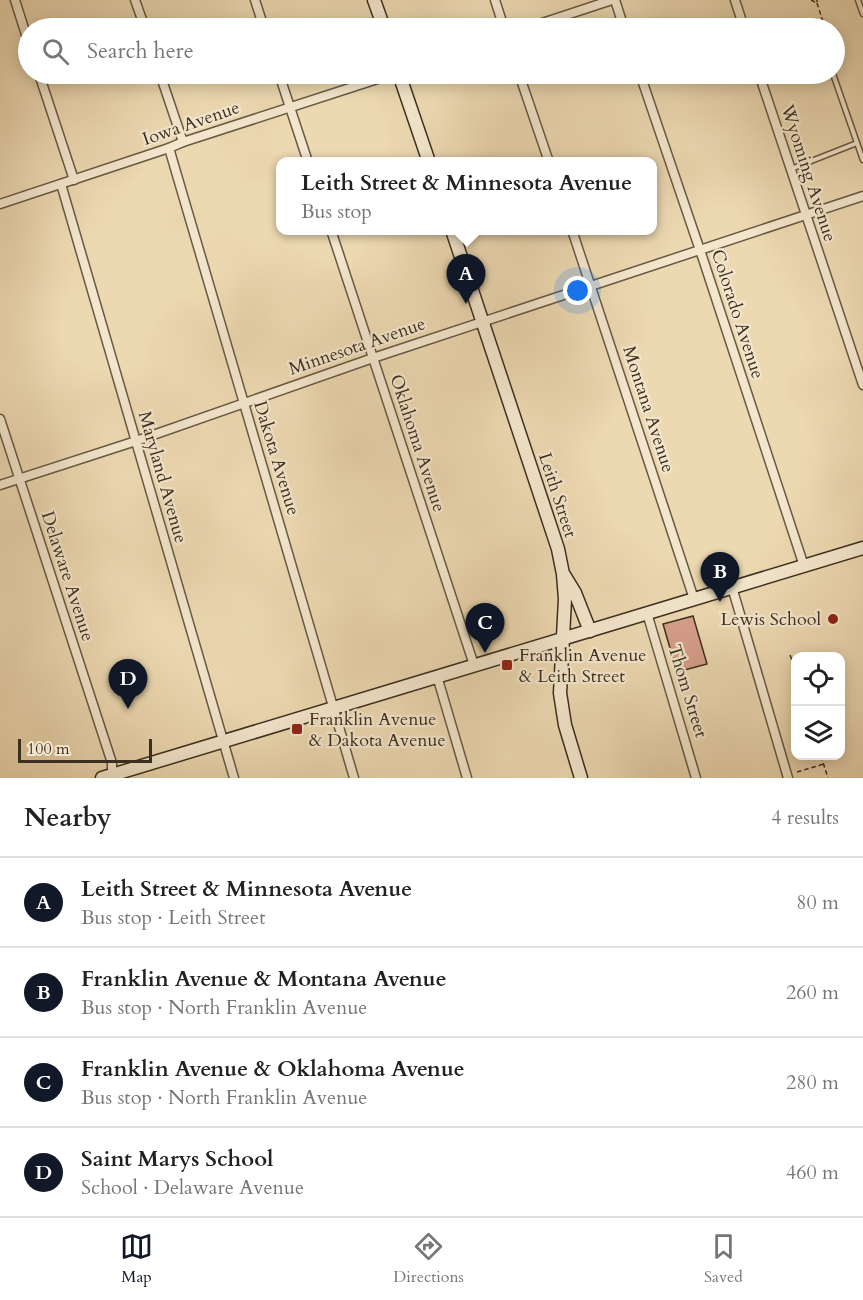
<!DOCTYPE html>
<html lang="en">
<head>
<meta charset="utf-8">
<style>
	:root { --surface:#fff; --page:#f2f2f2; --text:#222; --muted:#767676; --line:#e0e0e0; --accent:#111827 }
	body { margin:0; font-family:Cardo,serif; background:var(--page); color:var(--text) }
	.controls { position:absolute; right:18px; bottom:18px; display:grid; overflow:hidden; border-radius:12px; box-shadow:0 3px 15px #0003 }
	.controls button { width:54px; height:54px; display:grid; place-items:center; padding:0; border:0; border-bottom:2px solid var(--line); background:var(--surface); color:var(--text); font:30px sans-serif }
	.scale { position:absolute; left:18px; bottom:15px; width:134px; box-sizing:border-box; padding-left:6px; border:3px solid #3b2f1f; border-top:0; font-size:16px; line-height:21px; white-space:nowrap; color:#3b2f1f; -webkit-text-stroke:4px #f3e6cc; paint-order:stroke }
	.you { position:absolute; left:578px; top:291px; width:21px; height:21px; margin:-15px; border:4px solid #fff; border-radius:50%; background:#1a73e8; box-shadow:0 0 0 9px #1a73e833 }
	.badge { display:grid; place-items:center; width:39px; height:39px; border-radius:50%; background:var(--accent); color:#fff; font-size:20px; font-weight:700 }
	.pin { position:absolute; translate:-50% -50px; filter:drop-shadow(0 2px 3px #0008) }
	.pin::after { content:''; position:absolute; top:32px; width:21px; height:18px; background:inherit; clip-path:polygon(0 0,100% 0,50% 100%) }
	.popup { position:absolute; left:276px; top:157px; width:381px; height:78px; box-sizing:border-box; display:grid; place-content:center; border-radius:12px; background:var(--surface); filter:drop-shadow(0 2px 4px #0005); font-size:20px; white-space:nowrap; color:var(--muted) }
	.popup b { font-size:22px; color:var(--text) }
	.popup::after { content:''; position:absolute; left:50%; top:100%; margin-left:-12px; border:12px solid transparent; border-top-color:var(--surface) }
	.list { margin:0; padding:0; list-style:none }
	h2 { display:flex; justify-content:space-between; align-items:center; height:78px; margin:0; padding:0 24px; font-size:26px }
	h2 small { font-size:20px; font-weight:400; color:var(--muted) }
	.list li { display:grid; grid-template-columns:39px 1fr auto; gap:18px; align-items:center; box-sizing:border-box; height:90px; padding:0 24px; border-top:2px solid var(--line) }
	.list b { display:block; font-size:22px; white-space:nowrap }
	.list p { margin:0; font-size:20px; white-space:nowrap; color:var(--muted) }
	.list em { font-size:20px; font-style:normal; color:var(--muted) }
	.icon { flex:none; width:33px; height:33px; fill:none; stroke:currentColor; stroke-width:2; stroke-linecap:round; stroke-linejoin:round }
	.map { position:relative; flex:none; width:863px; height:778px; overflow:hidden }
	.search { position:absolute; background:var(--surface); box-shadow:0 3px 15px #0003; left:18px; right:18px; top:18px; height:66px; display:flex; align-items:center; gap:15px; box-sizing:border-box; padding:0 21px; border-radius:33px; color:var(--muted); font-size:22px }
	.sheet { height:438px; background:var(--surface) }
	nav { display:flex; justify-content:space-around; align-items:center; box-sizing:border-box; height:84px; border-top:2px solid var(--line); background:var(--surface); font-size:16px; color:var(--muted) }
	nav a { display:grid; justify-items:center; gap:3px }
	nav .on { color:var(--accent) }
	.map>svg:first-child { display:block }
	.building { fill:#d69f8b; stroke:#3b2f1f; stroke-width:1.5 }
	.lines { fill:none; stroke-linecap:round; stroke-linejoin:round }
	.lane-casing { stroke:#675944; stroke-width:7 }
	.street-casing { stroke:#675944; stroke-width:11 }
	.secondary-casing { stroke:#3b2f1f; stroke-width:15 }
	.path { stroke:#3b2f1f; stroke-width:1.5; stroke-dasharray:4.5 3; stroke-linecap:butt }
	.lane { stroke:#f3e6cc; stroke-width:4 }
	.street { stroke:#f3e6cc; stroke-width:8 }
	.secondary { stroke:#f3e6cc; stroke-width:12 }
	.poi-dot { fill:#8f2418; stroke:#f3e6cc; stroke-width:2 }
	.labels { text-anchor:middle; stroke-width:4.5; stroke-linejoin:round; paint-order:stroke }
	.street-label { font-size:18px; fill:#3b2f1f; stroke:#f3e6cc }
	.poi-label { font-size:18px; fill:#3b2f1f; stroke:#f3e6cc; text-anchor:start }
</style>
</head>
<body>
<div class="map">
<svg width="863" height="778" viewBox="0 0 863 778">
	<rect width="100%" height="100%" fill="#ecd8b1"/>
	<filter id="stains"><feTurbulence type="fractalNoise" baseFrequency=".00333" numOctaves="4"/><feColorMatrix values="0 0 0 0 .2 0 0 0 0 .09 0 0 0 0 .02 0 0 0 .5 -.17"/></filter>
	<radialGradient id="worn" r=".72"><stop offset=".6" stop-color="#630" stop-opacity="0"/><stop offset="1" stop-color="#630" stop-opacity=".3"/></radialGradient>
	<polygon class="building" points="693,616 707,664 677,672 663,624"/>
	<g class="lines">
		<g class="lane-casing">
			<g id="lane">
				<polyline points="858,0 863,14"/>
				<polyline points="833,74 863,160"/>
				<polyline points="791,169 857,143"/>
			</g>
		</g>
		<g class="street-casing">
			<g id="street">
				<polyline points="15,0 28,41"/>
				<polyline points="135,0 145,28"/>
				<polyline points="255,0 264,28"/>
				<polyline points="495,0 504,28"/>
				<polyline points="615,0 624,28"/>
				<polyline points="735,0 744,28"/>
				<polyline points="527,28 612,0"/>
				<polyline points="39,74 74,180"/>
				<polyline points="160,74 183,142"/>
				<polyline points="279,74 308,162"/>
				<polyline points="519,74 549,162"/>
				<polyline points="640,74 703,259 804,566"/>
				<polyline points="759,74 863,385"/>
				<polyline points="169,148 354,778"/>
				<polyline points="61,184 234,778"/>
				<polyline points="0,204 169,148 183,142 393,74"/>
				<polyline points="331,230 474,665"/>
				<polyline points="572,230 694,599"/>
				<polyline points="0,419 112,763 112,778"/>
				<polyline points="0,485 136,441 373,358 863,196"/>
				<polyline points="732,587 788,778"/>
				<polyline points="647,613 696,778"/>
				<polyline points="437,676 467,778"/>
			</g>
		</g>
		<g class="secondary-casing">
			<g id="secondary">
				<polyline points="374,0 384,28"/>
				<polyline points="399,74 429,162"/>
				<polyline points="452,230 558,549 563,574 565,599 560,693 565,725 581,778"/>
				<polyline points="564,575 575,593 590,631"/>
				<polyline points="102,778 863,548"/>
			</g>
		</g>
		<g class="path">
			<polyline points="811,0 817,3 817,0"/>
			<polyline points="817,3 825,28"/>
			<polyline points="834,57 839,70"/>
			<polyline points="790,655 796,671"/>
			<polyline points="821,756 828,778"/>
			<polyline points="797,772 824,764"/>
		</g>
		<use href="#lane" class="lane"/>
		<use href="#street" class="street"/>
		<use href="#secondary" class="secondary"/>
	</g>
	<g class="poi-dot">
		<circle cx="833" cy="619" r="6"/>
		<rect x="501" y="659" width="12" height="12" rx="3"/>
		<rect x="291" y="723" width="12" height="12" rx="3"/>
	</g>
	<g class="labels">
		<g class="street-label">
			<text transform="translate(191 123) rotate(-19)" y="6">Iowa Avenue</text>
			<text transform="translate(809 173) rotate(72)" y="6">Wyoming Avenue</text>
			<text transform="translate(738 314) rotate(72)" y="6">Colorado Avenue</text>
			<text transform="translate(357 346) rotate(-19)" y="6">Minnesota Avenue</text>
			<text transform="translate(649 409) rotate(72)" y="6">Montana Avenue</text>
			<text transform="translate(418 443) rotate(72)" y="6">Oklahoma Avenue</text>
			<text transform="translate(277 458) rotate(73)" y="6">Dakota Avenue</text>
			<text transform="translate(163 477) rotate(74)" y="6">Maryland Avenue</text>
			<text transform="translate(558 495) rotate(72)" y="6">Leith Street</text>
			<text transform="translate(68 576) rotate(72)" y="6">Delaware Avenue</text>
			<text transform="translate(688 691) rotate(73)" y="6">Thom Street</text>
		</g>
		<g class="poi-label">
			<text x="821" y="625" text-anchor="end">Lewis School</text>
			<text x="519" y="661">Franklin Avenue<tspan x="519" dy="21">&amp; Leith Street</tspan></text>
			<text x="309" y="725">Franklin Avenue<tspan x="309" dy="21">&amp; Dakota Avenue</tspan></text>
		</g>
	</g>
	<rect width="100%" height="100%" filter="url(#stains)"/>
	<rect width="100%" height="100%" fill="url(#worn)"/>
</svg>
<div class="controls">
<button><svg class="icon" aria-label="locate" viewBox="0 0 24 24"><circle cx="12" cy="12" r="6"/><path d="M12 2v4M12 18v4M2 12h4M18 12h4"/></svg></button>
<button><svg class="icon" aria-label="layers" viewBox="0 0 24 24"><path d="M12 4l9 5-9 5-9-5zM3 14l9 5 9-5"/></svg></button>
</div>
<div class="scale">100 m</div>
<div class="you"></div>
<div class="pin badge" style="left:466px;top:304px">A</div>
<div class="popup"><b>Leith Street &amp; Minnesota Avenue</b>Bus stop</div>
<div class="pin badge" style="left:720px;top:602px">B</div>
<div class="pin badge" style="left:485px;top:653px">C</div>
<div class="pin badge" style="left:128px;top:709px">D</div>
<div class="search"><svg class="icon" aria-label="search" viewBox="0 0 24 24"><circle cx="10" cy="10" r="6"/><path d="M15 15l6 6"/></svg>Search here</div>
</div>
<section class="sheet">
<h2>Nearby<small>4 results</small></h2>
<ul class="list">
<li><span class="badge">A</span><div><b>Leith Street &amp; Minnesota Avenue</b><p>Bus stop · Leith Street</p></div><em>80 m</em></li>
<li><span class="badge">B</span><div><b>Franklin Avenue &amp; Montana Avenue</b><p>Bus stop · North Franklin Avenue</p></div><em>260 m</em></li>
<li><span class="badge">C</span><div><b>Franklin Avenue &amp; Oklahoma Avenue</b><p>Bus stop · North Franklin Avenue</p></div><em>280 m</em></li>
<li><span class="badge">D</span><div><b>Saint Marys School</b><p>School · Delaware Avenue</p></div><em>460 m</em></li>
</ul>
</section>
<nav>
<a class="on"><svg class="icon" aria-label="map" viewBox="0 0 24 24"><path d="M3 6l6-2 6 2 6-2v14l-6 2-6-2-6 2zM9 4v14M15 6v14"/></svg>Map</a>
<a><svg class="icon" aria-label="directions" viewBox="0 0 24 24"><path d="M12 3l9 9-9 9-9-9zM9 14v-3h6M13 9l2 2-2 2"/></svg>Directions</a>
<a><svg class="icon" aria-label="saved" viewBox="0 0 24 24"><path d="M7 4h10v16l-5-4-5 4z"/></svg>Saved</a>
</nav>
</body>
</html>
